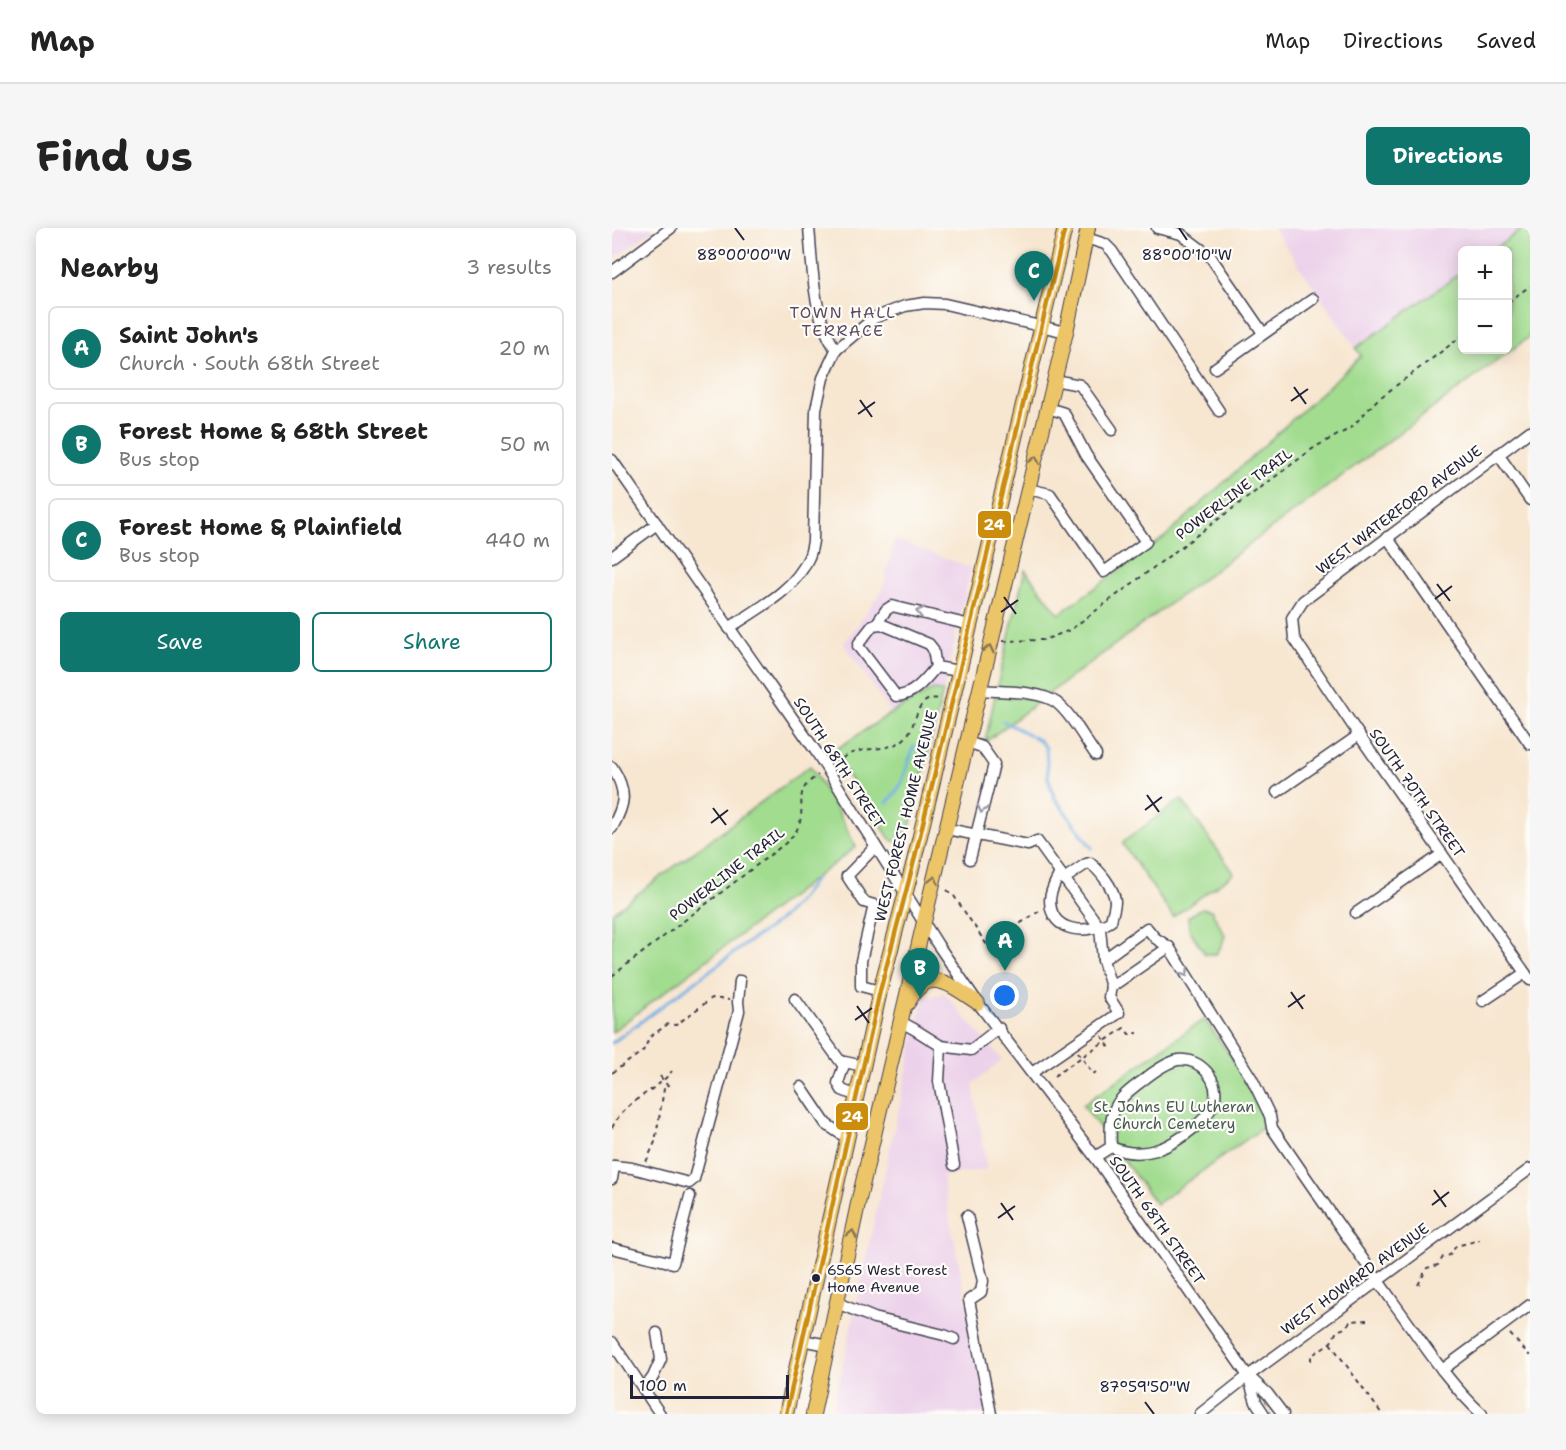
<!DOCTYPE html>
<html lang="en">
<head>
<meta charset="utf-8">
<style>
	:root { --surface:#fff; --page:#f6f6f6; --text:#222; --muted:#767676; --line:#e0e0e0; --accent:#0f766e }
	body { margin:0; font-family:"Shantell Sans",sans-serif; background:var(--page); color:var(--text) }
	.controls { position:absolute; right:18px; top:18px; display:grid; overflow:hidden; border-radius:9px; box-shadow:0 3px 15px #0003 }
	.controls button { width:54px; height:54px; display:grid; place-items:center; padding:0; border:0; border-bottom:2px solid var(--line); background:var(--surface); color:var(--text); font:30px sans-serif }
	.scale { position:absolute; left:18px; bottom:15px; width:159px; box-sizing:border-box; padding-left:6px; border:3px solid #22223b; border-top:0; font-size:16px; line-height:21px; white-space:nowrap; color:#22223b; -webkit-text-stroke:4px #fdfcf7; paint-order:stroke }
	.you { position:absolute; left:393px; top:768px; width:21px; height:21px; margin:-15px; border:4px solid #fff; border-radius:50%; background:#1a73e8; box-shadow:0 0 0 9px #1a73e833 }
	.badge { display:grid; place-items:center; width:39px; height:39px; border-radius:50%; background:var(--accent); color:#fff; font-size:20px; font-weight:700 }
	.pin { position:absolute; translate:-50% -50px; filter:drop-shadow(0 2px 3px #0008) }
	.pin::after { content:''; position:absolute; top:32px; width:21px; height:18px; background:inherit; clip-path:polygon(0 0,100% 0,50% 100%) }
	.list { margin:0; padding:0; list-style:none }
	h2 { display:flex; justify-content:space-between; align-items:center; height:78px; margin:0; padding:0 24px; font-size:26px }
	h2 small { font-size:20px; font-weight:400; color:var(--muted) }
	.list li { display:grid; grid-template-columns:39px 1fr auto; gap:18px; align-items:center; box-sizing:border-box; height:84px; margin:0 12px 12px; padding:0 12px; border:2px solid var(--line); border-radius:9px }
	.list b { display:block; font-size:22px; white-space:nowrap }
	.list p { margin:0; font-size:20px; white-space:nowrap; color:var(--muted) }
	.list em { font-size:20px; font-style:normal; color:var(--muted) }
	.actions { display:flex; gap:12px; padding:18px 24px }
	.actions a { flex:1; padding:14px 0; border:2px solid var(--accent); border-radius:9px; text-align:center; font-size:21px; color:var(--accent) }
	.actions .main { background:var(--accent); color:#fff }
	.map { position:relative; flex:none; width:918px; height:1186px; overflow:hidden; border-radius:9px }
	header { display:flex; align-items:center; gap:36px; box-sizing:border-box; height:84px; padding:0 30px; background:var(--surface); border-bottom:2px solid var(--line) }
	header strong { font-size:28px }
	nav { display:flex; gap:33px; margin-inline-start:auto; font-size:21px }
	.intro { display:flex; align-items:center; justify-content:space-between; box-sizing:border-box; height:144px; padding:0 36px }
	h1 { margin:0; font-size:42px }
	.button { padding:15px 27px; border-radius:9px; background:var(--accent); color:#fff; font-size:21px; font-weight:700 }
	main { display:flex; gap:36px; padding:0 36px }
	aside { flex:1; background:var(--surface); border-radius:9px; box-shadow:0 3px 15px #0003 }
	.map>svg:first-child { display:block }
	.built { fill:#ecd1ea }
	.green { fill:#a1dc8f; stroke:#627f65; stroke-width:1.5 }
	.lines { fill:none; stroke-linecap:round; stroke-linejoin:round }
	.stream { stroke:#73afe5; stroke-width:3 }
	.minor-casing { stroke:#423f51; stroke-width:13 }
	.major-casing { stroke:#423f51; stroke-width:16 }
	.path { stroke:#423f51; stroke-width:2; stroke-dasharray:4.5 4.5; stroke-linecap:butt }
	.minor { stroke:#fff; stroke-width:10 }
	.major { stroke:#edc569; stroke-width:14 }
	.bus-1-casing { stroke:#fdfcf7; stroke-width:9 }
	.bus-1 { stroke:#cc8c0c; stroke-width:4.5 }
	.oneway { stroke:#887452 }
	.oneway2 { stroke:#9c9ca7 }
	.ticks { fill:none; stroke:#22223b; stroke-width:2 }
	.bus-dot { fill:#22223b; stroke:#fdfcf7; stroke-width:2 }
	.labels { text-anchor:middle; stroke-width:4.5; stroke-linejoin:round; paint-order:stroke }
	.bus-label { font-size:14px; fill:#22223b; stroke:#fdfcf7; text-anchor:start }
	.street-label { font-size:15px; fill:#22223b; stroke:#fdfcf7 }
	.park-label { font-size:15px; fill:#485a54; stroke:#fdfcf7 }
	.neighbourhood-label { font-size:16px; letter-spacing:1.5px; fill:#5c4b65; stroke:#fdfcf7 }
	.ticks-label { font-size:15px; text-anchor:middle; fill:#22223b; stroke:#fdfcf7; stroke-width:4.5; stroke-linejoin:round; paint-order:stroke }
	.line-badge { stroke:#fdfcf7; stroke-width:2 }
	.badge-label { font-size:16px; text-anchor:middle; font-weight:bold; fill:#fff }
</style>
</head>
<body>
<header>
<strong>Map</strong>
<nav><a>Map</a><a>Directions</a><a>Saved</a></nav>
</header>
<div class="intro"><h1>Find us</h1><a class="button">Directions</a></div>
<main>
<aside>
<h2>Nearby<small>3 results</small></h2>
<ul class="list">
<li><span class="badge">A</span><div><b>Saint John's</b><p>Church · South 68th Street</p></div><em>20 m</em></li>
<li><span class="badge">B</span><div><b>Forest Home &amp; 68th Street</b><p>Bus stop</p></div><em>50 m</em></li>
<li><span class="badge">C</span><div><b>Forest Home &amp; Plainfield</b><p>Bus stop</p></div><em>440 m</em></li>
</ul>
<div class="actions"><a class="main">Save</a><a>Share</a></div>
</aside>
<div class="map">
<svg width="918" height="1186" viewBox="0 0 918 1186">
	<rect width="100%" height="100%" fill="#fdfcf7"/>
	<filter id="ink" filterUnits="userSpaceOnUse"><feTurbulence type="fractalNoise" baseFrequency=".0167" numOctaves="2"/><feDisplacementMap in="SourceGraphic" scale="12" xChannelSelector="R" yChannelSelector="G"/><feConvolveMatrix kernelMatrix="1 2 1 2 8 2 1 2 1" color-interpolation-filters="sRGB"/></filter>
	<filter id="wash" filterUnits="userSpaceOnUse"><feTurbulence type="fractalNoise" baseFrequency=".008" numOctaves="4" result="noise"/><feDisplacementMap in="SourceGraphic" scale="24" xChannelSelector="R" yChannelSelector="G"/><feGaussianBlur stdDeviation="1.35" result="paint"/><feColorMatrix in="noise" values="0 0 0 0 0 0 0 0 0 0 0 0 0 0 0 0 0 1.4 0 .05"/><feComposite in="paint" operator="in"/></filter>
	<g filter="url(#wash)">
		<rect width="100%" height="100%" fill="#f7e6d0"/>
		<g class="built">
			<polygon points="0,0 43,0 0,32"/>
			<polygon points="661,0 912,0 881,22 850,22 850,44 744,120"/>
			<polygon points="282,311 359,340 331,463 319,462 279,485 232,416 271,361"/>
			<polygon points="332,765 390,832 361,856 375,941 330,948 376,1186 220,1186 311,770"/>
		</g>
		<g class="green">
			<polygon points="912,0 918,0 918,108 435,467 385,459 413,342 447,386 554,308 749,128 744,120 850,44 850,122 896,122 896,22 881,22"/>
			<polygon points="320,462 331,463 296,607 293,611 283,614 278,611 220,524 279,485"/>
			<polygon points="383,468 430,471 373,514"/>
			<polygon points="198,538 225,582 244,619 0,804 0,685"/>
			<polygon points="569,571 622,645 561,689 510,615"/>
			<polygon points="590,680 599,682 613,707 610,717 604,726 593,726 577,701 576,689"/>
			<polygon points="592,791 618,827 656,896 544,976 471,877"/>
		</g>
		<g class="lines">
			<g class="stream">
				<polyline points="391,493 427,512 434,520 436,549 442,569 480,620"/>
				<polyline points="275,575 289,557 302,518"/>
				<path d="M0 815 142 710C167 696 187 675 203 651"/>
			</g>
		</g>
	</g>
	<g filter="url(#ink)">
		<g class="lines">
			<g class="minor-casing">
				<g id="minor">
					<path d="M197 0C201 41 200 87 224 122"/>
					<polyline points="545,0 569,6 598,28 651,105"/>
					<polyline points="474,10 493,16 500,23 607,183"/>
					<polyline points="0,44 59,0"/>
					<polyline points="603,140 701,71"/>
					<polyline points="442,152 468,157 500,202"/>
					<polyline points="918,203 691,373 680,390 682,410 747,507 918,752"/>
					<polyline points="886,226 918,272"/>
					<polyline points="0,232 205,525 326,717 366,775 483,929 636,1148 655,1165 671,1186"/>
					<polyline points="416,261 438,266 492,344 534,314 474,227 452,185 436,180"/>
					<polyline points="775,309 918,516"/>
					<polyline points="0,329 45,296"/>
					<polyline points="265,395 274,382 280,378 358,397"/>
					<path d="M117 400C145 381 182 363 196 331 199 326 200 319 201 313L204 181 211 150 224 122 262 90 293 78 313 75 333 76 454 104"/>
					<path d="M324 439 321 421 317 416 269 396 261 397 247 415 246 418 284 468C301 468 314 451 324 439L347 443"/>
					<path d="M368 462C389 464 428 462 445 475 461 488 472 511 484 527"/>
					<polyline points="355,514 370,519 382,536 358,631"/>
					<path d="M0 539C16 564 13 576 0 600"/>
					<polyline points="665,564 747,507"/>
					<polyline points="335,601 416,617 425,613 488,700 491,732 499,759 497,769 507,785 421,844"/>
					<polyline points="263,619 235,648 252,674 262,677 249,733 249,758 268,763"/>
					<path d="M448 645C444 653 438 663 438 672 438 706 477 707 499 693 500 687 503 680 503 673 502 660 488 643 478 635L474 636 452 651"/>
					<polyline points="744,685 830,626"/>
					<polyline points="491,732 535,700 543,710 557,719"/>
					<path d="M499 759 557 719 640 851 658 888 660 900C701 960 742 1019 784 1078 811 1115 836 1155 870 1186"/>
					<polyline points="183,771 231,837"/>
					<polyline points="871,773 913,745"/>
					<polyline points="289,794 302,801 329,818 359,822 387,800"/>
					<polyline points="329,818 327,853 342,937"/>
					<polyline points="189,859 214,896 235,910"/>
					<polyline points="245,868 230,862 226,855 233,834 251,838"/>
					<path d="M483 929 499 919C531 933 558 920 583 899 591 892 599 884 602 874 609 853 588 829 566 832 553 835 540 845 530 853 501 874 497 883 499 919"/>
					<polyline points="2,938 20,940 77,955 82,951 127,783 126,774 128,753"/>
					<polyline points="0,951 2,938"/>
					<polyline points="355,988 371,1053 369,1064 357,1072 379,1186"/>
					<polyline points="0,1020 61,1035 78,968"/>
					<polyline points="225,1075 262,1090 332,1107 342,1111"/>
					<polyline points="190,1112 216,1117"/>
					<polyline points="0,1114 48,1186"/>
					<polyline points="830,1142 918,1077"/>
					<polyline points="636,1148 644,1174 652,1186"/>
					<polyline points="32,1161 41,1149 49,1131 45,1105"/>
					<polyline points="588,1186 636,1148 918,941"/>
				</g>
			</g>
			<g class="major-casing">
				<g id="major">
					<path d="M296 775C316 735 340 758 366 775"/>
					<polyline points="174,1186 268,763 302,633 453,0"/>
					<polyline points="201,1186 247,971 319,664 454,104 476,0"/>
				</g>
			</g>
			<g class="path">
				<polyline points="896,74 918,58"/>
				<polyline points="391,413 432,412 458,402 703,219 739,200 765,172 850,108"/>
				<path d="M223 535C229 531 236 526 243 524 259 519 279 523 292 511 307 497 301 466 329 471"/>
				<polyline points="335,662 342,668 375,717 429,682"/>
				<path d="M0 748 175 614C181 608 186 602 188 594 193 571 181 564 206 547"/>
				<polyline points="490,808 500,823"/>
				<polyline points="466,824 481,846 484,844"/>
				<polyline points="0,845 31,823 38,809 56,796 64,797 100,770 117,772"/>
				<polyline points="48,848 55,857 60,858"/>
				<polyline points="442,848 512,800 517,806 526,805"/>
				<path d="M0 900C15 869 42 866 60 843"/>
				<polyline points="34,934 43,914 52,861 55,857"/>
				<polyline points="806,1057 815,1040 826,1037 831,1029 838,1027 844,1018 868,1012"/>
				<polyline points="898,1106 918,1128"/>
				<polyline points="718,1115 770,1186"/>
				<polyline points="699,1133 699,1128 719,1114 725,1103 733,1100 739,1093 755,1092"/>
			</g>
			<use href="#minor" class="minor"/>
			<use href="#major" class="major"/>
			<g class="bus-1-casing">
				<polyline id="bus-1" points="174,1186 268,763 302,633 453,0"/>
			</g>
			<use href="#bus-1" class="bus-1"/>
		</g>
		<defs><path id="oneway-chevron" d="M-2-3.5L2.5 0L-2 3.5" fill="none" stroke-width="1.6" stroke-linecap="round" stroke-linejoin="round" transform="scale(1.5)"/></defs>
		<g class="oneway">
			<use href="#oneway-chevron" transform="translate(423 232) rotate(-77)"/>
			<use href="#oneway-chevron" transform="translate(377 421) rotate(-77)"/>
			<use href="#oneway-chevron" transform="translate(322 652) rotate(-76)"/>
			<use href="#oneway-chevron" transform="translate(240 1006) rotate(-78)"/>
		</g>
		<g class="oneway2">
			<use href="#oneway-chevron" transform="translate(308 384) rotate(-167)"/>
			<use href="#oneway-chevron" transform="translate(370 581) rotate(104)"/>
			<use href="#oneway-chevron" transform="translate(573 745) rotate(58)"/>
		</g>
	</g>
	<path class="ticks" d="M123 0 132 12M567 0 575 12M682 159 694 176M248 172 260 189M679 173 696 161M246 186 263 174M825 356 838 373M392 369 404 386M823 371 840 358M389 384 406 372M535 567 547 584M101 580 114 597M533 582 550 569M99 595 116 582M679 764 691 781M245 778 257 795M676 779 693 767M243 792 260 780M822 962 834 979M389 975 401 992M820 977 837 964M386 990 403 978M533 1174 542 1186"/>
	<circle class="bus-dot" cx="204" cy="1050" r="5"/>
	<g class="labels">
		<g class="bus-label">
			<text x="215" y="1047">6565 West Forest<tspan x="215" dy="17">Home Avenue</tspan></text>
		</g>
		<g class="street-label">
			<text transform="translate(622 266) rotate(-37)" y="5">POWERLINE TRAIL</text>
			<text transform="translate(787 282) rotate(-37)" y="5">WEST WATERFORD AVENUE</text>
			<text transform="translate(227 535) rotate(57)" y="5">SOUTH 68TH STREET</text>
			<text transform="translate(805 565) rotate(55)" y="5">SOUTH 70TH STREET</text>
			<text transform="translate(294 588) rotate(-76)" y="5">WEST FOREST HOME AVENUE</text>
			<text transform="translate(115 646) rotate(-38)" y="5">POWERLINE TRAIL</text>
			<text transform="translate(545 992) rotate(55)" y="5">SOUTH 68TH STREET</text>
			<text transform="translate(743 1051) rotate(-36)" y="5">WEST HOWARD AVENUE</text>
		</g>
		<g class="park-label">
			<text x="562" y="884">St. Johns EU Lutheran<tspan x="562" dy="17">Church Cemetery</tspan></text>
		</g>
		<g class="neighbourhood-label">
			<text x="231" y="90">TOWN HALL<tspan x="231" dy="18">TERRACE</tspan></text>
		</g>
	</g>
	<g class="ticks-label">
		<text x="132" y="32">88°00'00"W</text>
		<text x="575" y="32">88°00'10"W</text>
		<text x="533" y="1164">87°59'50"W</text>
	</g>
	<g class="line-badge">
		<rect x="365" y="282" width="35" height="29" rx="6" fill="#cc8c0c"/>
		<rect x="223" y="874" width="34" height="29" rx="6" fill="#cc8c0c"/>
	</g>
	<g class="badge-label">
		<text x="382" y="302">24</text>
		<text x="240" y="894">24</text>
	</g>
</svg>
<div class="controls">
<button>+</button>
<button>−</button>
</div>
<div class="scale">100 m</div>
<div class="you"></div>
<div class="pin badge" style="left:393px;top:743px">A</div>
<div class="pin badge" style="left:308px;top:770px">B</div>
<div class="pin badge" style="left:422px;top:73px">C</div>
</div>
</main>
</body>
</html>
